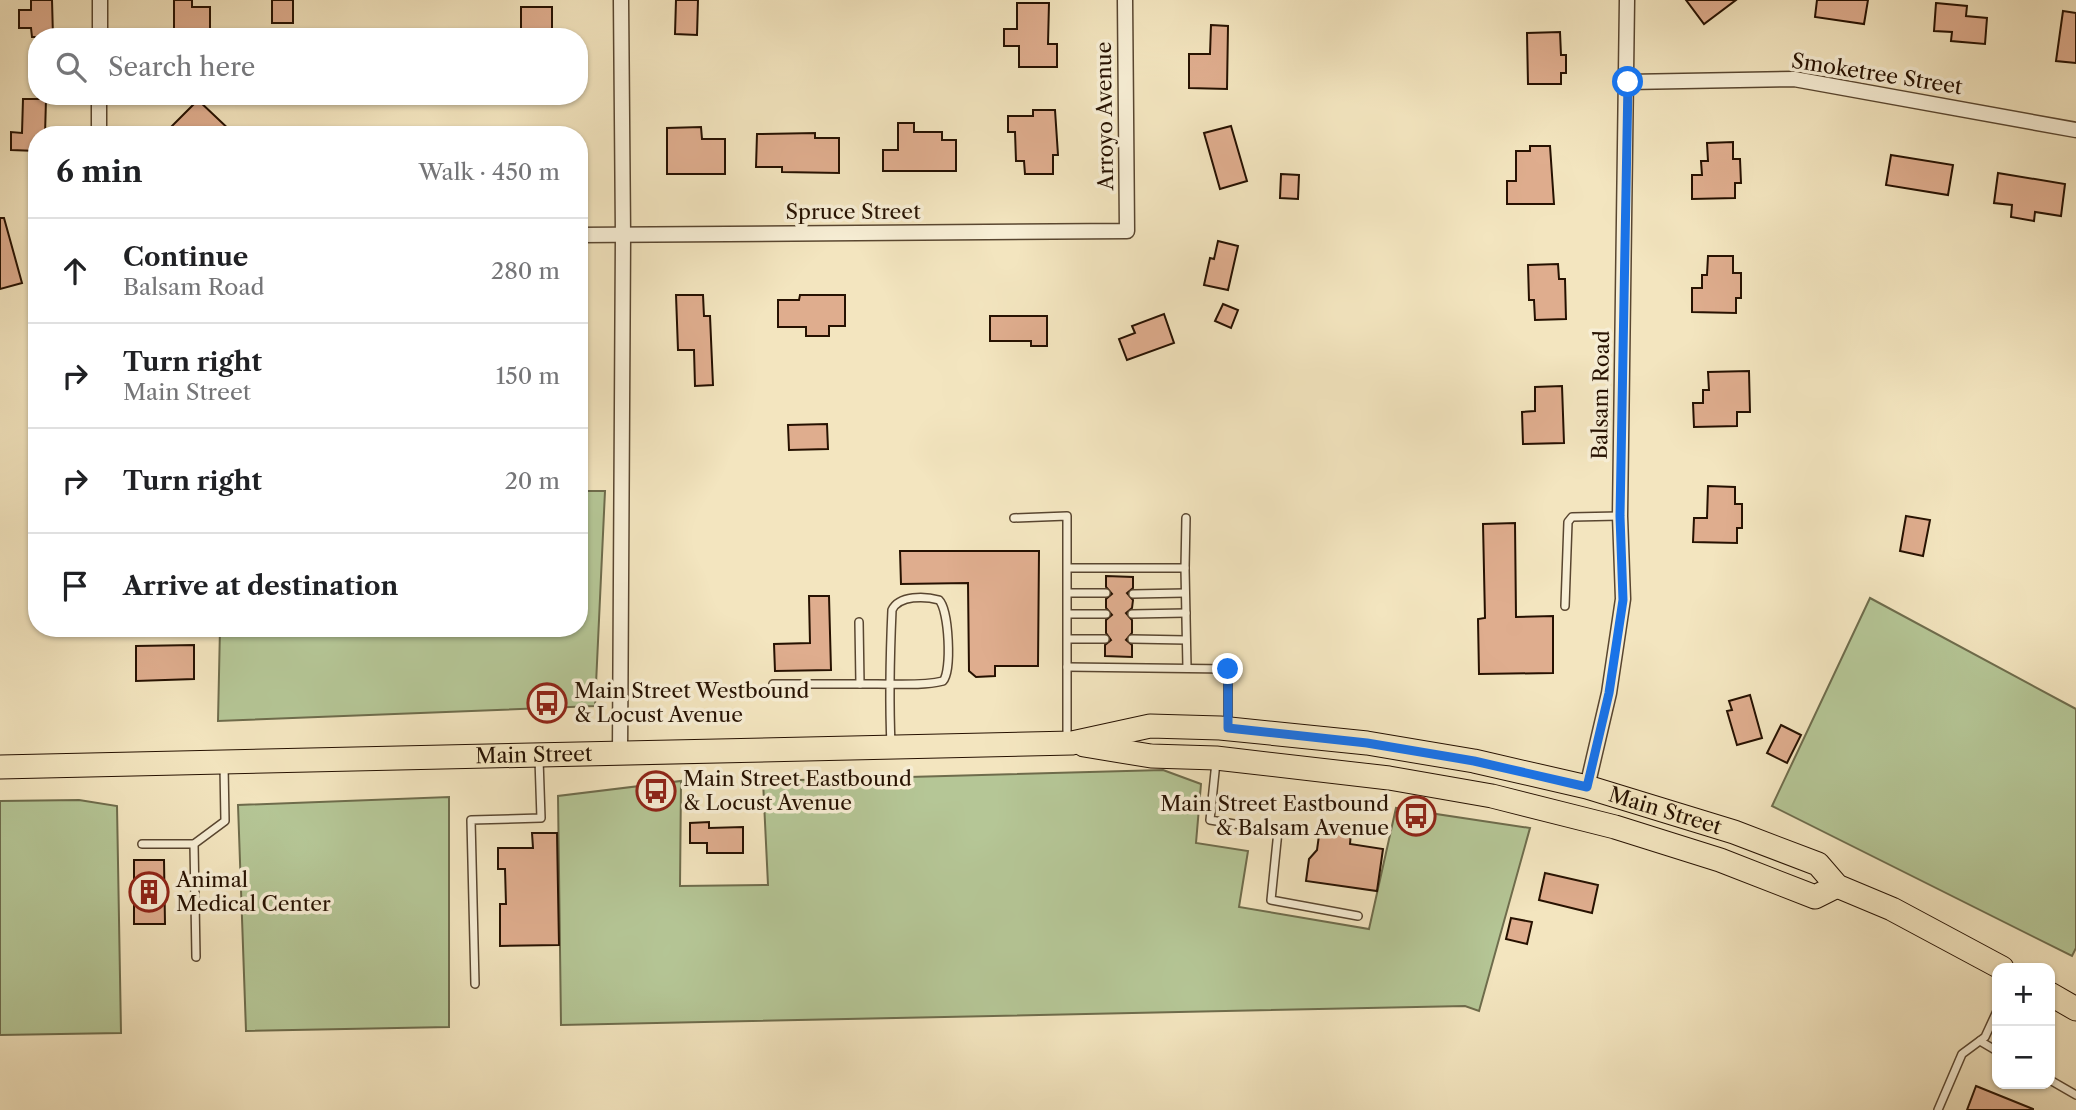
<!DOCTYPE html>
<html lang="en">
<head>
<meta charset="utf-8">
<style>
	:root { --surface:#fff; --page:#f6f6f6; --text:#202124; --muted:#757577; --line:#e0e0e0 }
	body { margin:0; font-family:"Libre Caslon Text",serif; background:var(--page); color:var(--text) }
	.controls { position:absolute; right:21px; bottom:21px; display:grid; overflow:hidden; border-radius:14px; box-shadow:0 2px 5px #0004 }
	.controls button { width:63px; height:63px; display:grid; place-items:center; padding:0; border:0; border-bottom:2px solid var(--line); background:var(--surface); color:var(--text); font:35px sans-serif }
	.stop { position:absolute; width:21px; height:21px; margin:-16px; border:5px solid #1a73e8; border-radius:50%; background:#fff }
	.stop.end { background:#1a73e8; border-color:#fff; box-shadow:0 2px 7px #0008 }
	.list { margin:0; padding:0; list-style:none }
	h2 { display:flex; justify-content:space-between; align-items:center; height:91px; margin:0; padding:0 28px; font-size:30px }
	h2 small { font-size:23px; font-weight:400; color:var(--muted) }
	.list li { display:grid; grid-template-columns:46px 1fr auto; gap:21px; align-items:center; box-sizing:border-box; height:105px; padding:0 28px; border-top:2px solid var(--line) }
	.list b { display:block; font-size:26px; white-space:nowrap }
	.list p { margin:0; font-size:23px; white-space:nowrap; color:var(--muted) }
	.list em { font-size:23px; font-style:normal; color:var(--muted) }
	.icon { flex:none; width:38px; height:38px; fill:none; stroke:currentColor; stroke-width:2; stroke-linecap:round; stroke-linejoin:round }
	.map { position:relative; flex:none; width:2076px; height:1110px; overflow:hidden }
	.search { position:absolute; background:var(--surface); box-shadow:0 2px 5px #0004; left:28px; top:28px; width:560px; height:77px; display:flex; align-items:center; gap:18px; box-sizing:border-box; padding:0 24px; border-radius:28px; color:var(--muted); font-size:26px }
	.panel { position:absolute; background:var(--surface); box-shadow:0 2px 5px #0004; left:28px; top:126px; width:560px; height:511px; border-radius:28px }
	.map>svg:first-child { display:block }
	.green { fill:#b5c696; stroke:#6e6c4c; stroke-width:2 }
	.building { fill:#dfad8e; stroke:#261101; stroke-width:2 }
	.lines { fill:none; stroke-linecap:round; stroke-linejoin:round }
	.lane-casing { stroke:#594630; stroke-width:10 }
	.street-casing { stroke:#594630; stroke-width:17 }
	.primary-casing { stroke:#261101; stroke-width:25 }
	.lane { stroke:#f7eed5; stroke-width:7 }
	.street { stroke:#f7eed5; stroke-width:14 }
	.primary { stroke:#f3e5bf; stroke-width:23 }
	.route { stroke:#1a73e8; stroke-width:9 }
	.labels { text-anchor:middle; stroke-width:7; stroke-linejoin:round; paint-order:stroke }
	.street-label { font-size:21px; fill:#261101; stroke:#f7eed5 }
	.poi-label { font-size:21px; fill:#261101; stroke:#f7eed5; text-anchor:start }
</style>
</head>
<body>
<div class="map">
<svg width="2076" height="1110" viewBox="0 0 2076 1110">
	<rect width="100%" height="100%" fill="#f3e5bf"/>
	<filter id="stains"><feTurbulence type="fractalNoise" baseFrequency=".00286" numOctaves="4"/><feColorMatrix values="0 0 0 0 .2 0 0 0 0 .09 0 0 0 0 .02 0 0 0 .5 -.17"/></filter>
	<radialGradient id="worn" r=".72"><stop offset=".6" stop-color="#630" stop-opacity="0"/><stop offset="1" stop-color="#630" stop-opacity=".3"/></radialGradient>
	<g class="green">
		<polygon points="579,491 605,491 595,706 218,721 220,628 579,628"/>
		<polygon points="1870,598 2076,709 2076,948 2072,956 1772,806"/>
		<polygon points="1163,770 1201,784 1196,843 1248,851 1239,907 1369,929 1396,808 1530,828 1479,1011 1465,1006 561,1025 558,796 681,781 680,886 768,885 763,781"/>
		<polygon points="449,797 449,1027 246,1031 238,805"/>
		<polygon points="79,800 117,806 121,1033 0,1035 0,801"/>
	</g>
	<g class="building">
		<polygon points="31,0 52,0 53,37 32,37 31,28 19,28 19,10 31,10"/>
		<polygon points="174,0 192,0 192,7 210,7 210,37 174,37"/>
		<rect x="272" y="0" width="21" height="23"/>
		<polygon points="676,0 698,0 697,35 675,34"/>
		<polygon points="1686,0 1736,0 1704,24"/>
		<polygon points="1817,0 1868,0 1864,24 1815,17"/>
		<polygon points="1017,3 1049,3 1048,44 1057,44 1057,67 1019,67 1019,46 1004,46 1004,29 1017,29"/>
		<polygon points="1936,3 1967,6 1966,16 1987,18 1985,44 1951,41 1952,32 1934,31"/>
		<rect x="521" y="7" width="31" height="30"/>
		<polygon points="2063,11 2076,13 2076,63 2056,61"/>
		<polygon points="1211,25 1228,26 1227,89 1189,88 1189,54 1210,54"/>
		<polygon points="1560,32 1561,55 1566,55 1566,73 1561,73 1561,84 1528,84 1527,33"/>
		<polygon points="23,99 46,99 45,135 37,135 37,151 11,150 11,132 22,133"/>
		<polygon points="198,100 235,135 181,135 172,126"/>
		<polygon points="1033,110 1055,110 1058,155 1053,155 1053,174 1025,174 1024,161 1016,161 1015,132 1008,132 1008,116 1033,116"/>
		<polygon points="898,123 914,123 914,132 942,132 942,140 956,140 956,171 883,171 883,150 898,150"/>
		<polygon points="1231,126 1247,181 1220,189 1204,133"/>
		<polygon points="701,127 702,139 725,139 725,174 667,174 667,128"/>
		<polygon points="815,133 815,138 839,138 839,173 782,172 782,167 756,167 757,134"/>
		<polygon points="1733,142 1733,159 1740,159 1741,183 1735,183 1735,198 1692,199 1692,175 1702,175 1701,161 1708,161 1707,143"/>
		<polygon points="1530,146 1550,146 1554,204 1507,204 1507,181 1516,181 1516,151 1530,151"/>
		<polygon points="1891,155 1953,165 1948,195 1886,185"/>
		<polygon points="1998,173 2065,184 2061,216 2035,212 2034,221 2011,217 2012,205 1994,203"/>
		<polygon points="1281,174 1299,175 1298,199 1280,198"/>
		<polygon points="0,218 4,218 22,283 0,289"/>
		<polygon points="1218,241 1238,246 1228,290 1204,285 1210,258 1214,259"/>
		<polygon points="1708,256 1733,256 1733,273 1741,273 1741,298 1736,298 1736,313 1692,312 1692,288 1702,288 1702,275 1707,275"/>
		<polygon points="1558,264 1559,279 1565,279 1566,319 1535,320 1534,300 1529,300 1528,265"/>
		<polygon points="676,295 703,295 704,316 710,316 713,385 695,386 694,350 678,350"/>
		<polygon points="800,295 845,295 845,326 829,326 829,336 806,336 806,327 778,327 778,300 799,300"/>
		<polygon points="1223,304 1238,310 1231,328 1215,321"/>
		<polygon points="1164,314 1174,343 1127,360 1119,339 1135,333 1132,326"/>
		<polygon points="990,316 1047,316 1047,346 1031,346 1031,341 990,341"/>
		<polygon points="1749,371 1750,412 1737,412 1737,426 1694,427 1693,403 1703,403 1703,390 1709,390 1708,372"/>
		<polygon points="1562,386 1564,443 1523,444 1522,412 1535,411 1535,387"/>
		<polygon points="827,424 828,449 789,450 788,425"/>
		<polygon points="1708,486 1735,487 1735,504 1742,504 1742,528 1737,528 1737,543 1693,542 1694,518 1707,518"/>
		<polygon points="1906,516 1930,520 1923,556 1900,551"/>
		<polygon points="1515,523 1516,617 1553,616 1553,673 1479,674 1478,619 1485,618 1483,524"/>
		<polygon points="900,551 1039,551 1038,666 995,666 995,676 976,677 969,671 968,583 901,584"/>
		<polygon points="1106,576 1133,577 1133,588 1127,593 1133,600 1132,608 1126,613 1132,620 1132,633 1126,640 1132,645 1132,657 1105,656 1105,645 1111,640 1106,633 1106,620 1112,615 1106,608 1106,599 1112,594 1106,587"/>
		<polygon points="809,596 829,596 831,670 775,671 774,644 810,643"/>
		<polygon points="194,645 194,679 136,681 136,646"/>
		<polygon points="1750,695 1762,738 1737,745 1727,711 1732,710 1729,701"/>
		<polygon points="1781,725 1801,735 1787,763 1767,753"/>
		<polygon points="709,822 709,828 743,827 743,853 707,853 707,843 690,843 690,823"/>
		<polygon points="1320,828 1351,832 1350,844 1383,849 1377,891 1306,881 1309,859 1317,850"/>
		<polygon points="532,833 557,833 559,945 500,946 500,904 506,904 505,869 498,869 498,848 533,848"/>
		<polygon points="134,860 164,860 165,924 134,924"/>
		<polygon points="1545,873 1598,885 1592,913 1539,900"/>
		<polygon points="1511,918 1532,922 1527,944 1506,939"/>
		<polygon points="1976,1086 2033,1109 2033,1110 1967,1110"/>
	</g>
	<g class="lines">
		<g class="lane-casing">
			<g id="lane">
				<polyline points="1014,518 1067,516 1067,738"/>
				<polyline points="1068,568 1185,568 1187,668"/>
				<polyline points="1185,568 1186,518"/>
				<polyline points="1068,593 1106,593"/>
				<polyline points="1133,594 1185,593"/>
				<polyline points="1565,606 1568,522 1572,517 1619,516"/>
				<polyline points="1068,614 1106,614"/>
				<polyline points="1132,614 1186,613"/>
				<polyline points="859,622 860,684"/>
				<polyline points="1068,639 1105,639"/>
				<polyline points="1132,639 1186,640"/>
				<polyline points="1067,667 1228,669 1228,724"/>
				<path d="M773 684C808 684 843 684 877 684 899 684 922 686 943 681 952 671 949 610 939 600 925 596 899 595 892 610 890 655 889 700 891 745"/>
				<polyline points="1216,762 1210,820 1278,831 1271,900 1358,916"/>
				<polyline points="142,844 194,844"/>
				<polyline points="196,957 194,844 225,821 224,766"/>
				<polyline points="475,984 471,820 541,818 539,759"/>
				<polyline points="1980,1041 1997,1051"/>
				<polyline points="2050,1080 2076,1095"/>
				<polyline points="1938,1110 1962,1054 1985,1037 1997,1011"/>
			</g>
		</g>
		<g class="street-casing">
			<g id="street">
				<polyline points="100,37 100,0"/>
				<polyline points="1628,82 1794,79 2076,130"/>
				<polyline points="99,135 99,96"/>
				<polyline points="579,235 1127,231 1125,0"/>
				<polyline points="620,753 623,235 621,0"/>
				<polyline points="1587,787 1609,693 1623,599 1620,516 1627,0"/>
			</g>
		</g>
		<g class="primary-casing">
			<g id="primary">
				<polyline points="1084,745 1151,756 1216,758 1389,778 1492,796 1615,827 1720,860 1815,897 1837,886"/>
				<path id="s1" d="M0 767 1072 743 1150 726 1220 728 1367 743 1474 761 1587 787 1734 832 1818 864 1837 886 1892 909 2002 968"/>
				<polyline points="2050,994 2076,1009"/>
			</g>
		</g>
		<use href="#lane" class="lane"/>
		<use href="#street" class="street"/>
		<use href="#primary" class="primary"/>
	</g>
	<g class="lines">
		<polyline class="route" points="1228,669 1228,728 1367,743 1474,761 1587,787 1609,693 1623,600 1620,516 1628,82"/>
	</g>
	<defs>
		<g id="bus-ring" transform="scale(2.0125)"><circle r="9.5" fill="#f7eed5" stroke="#8f2418" stroke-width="1.5"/><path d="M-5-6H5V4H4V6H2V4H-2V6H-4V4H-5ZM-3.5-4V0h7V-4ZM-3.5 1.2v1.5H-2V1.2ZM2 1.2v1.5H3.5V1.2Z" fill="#8f2418"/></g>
		<g id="building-ring" transform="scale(2.0125)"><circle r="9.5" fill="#f7eed5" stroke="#8f2418" stroke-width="1.5"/><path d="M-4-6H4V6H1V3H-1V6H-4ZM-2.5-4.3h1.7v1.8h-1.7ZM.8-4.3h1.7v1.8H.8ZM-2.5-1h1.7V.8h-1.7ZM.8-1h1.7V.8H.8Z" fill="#8f2418"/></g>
	</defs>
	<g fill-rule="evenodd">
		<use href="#bus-ring" x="547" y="703"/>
		<use href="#bus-ring" x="656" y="791"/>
		<use href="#bus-ring" x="1416" y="816"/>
		<use href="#building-ring" x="149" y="892"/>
	</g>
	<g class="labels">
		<g class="street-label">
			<text transform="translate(1877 74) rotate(9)" y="7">Smoketree Street</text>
			<text transform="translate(1105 116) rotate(-91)" y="7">Arroyo Avenue</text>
			<text x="853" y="219">Spruce Street</text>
			<text transform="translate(1601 395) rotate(-89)" y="7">Balsam Road</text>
			<text dy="7" stroke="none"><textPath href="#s1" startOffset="534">Main Street</textPath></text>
			<text dy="7" stroke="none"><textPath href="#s1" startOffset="1676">Main Street</textPath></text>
		</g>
		<g class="poi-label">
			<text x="574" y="698">Main Street Westbound<tspan x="574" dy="24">&amp; Locust Avenue</tspan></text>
			<text x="683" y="786">Main Street Eastbound<tspan x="683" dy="24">&amp; Locust Avenue</tspan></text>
			<text x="1389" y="811" text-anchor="end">Main Street Eastbound<tspan x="1389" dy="24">&amp; Balsam Avenue</tspan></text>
			<text x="176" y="887">Animal<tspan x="176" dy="24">Medical Center</tspan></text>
		</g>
	</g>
	<rect width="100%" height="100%" filter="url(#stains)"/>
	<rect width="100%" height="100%" fill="url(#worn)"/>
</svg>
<div class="controls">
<button>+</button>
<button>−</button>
</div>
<div class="stop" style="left:1628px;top:82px"></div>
<div class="stop end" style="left:1228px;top:669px"></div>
<div class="search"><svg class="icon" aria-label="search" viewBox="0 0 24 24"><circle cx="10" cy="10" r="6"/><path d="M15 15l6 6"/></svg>Search here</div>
<section class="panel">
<h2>6 min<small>Walk · 450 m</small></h2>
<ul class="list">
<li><svg class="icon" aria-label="ahead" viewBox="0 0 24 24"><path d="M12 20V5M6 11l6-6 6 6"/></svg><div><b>Continue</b><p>Balsam Road</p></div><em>280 m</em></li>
<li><svg class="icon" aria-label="right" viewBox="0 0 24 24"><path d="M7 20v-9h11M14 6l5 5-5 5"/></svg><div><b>Turn right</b><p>Main Street</p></div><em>150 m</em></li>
<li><svg class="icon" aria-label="right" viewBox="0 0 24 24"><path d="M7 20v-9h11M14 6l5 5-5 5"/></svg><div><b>Turn right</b></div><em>20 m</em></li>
<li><svg class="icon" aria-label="arrive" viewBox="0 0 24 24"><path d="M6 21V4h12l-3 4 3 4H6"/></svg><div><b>Arrive at destination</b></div></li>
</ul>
</section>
</div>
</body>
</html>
